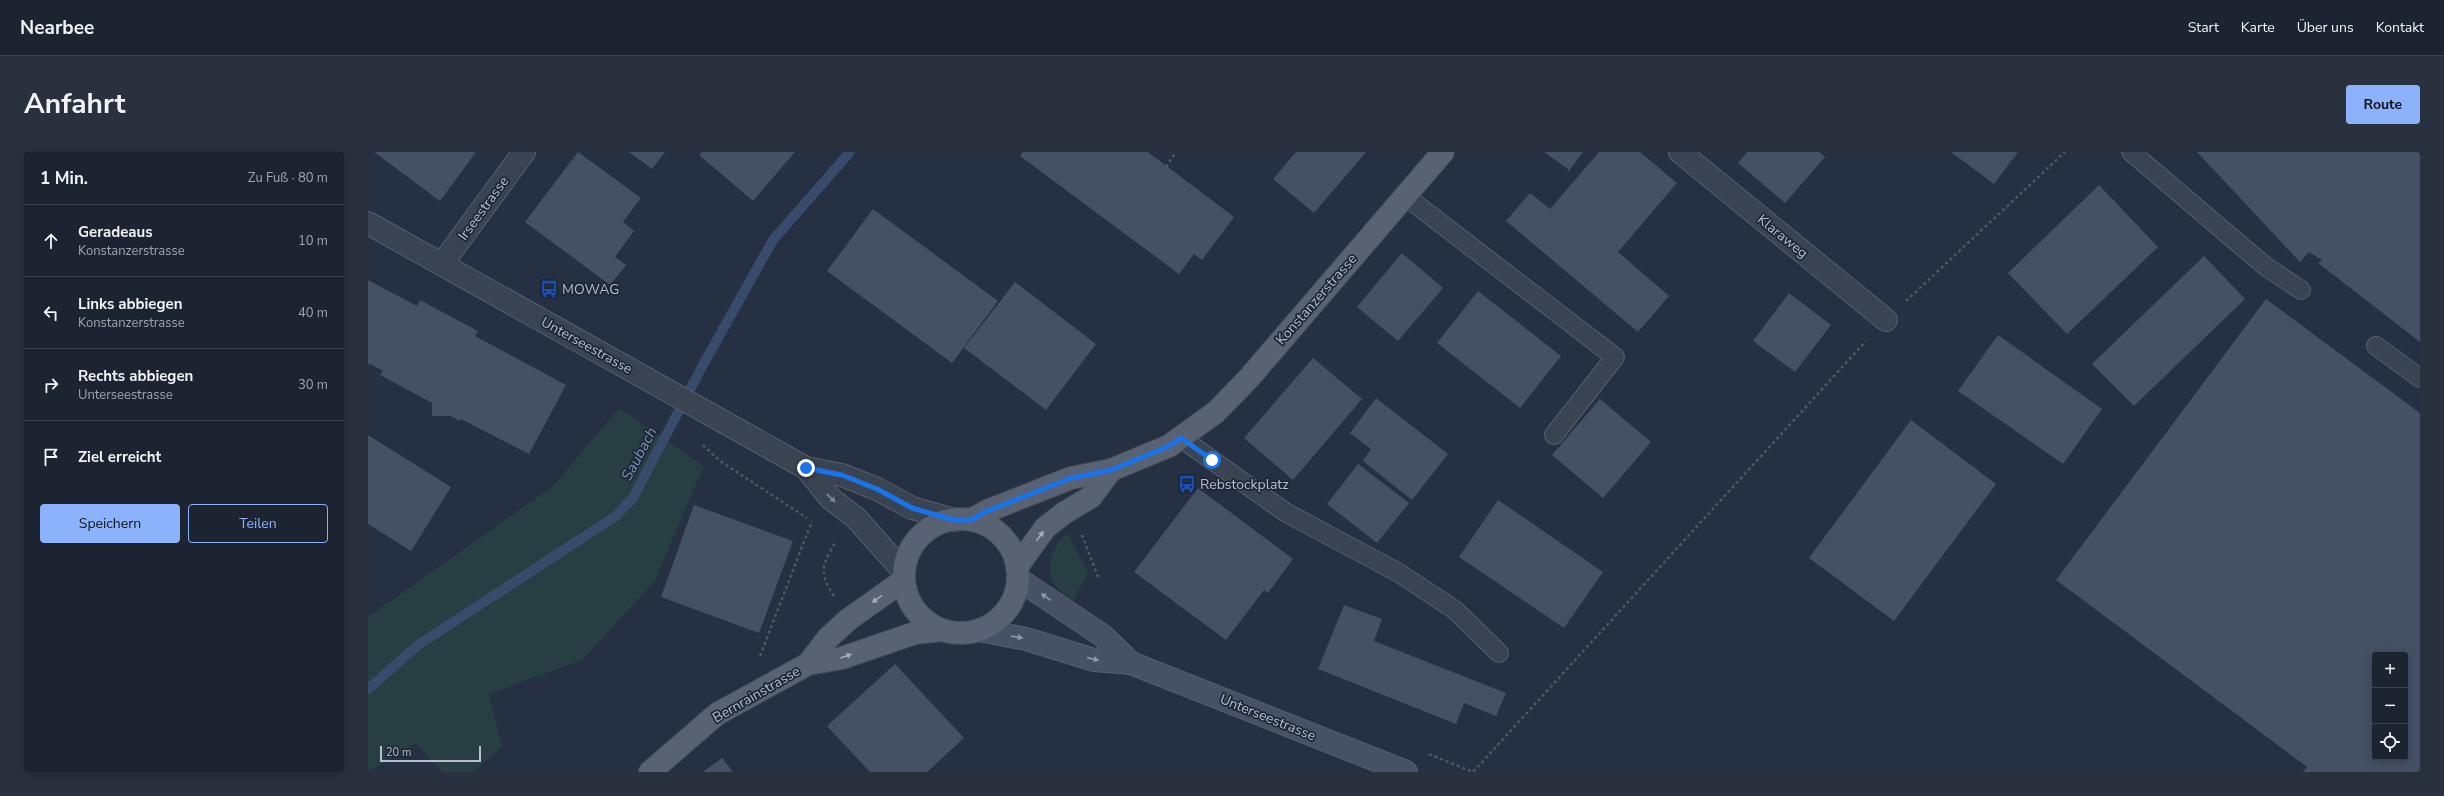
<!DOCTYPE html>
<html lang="de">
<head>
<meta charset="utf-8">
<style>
	:root { --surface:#1c2432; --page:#29303e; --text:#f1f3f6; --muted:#a0a4ac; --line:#3a414d; --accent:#8cb2fb }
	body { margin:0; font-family:"Nunito Sans",sans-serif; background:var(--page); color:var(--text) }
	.controls { position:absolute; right:12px; bottom:12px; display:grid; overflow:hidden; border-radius:4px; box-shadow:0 2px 10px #0003 }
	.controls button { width:36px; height:36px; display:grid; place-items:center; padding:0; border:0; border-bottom:1px solid var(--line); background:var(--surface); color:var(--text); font:20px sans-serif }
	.scale { position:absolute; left:12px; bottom:10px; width:101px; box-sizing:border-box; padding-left:4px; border:2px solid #b7becc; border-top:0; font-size:11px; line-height:14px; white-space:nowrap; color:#b7becc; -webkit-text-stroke:3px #1e2737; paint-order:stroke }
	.stop { position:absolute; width:12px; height:12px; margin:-9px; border:3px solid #1a73e8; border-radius:50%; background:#fff }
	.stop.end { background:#1a73e8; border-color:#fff; box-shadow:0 1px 4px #0008 }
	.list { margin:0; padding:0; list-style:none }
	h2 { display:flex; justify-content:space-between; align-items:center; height:52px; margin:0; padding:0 16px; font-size:17px }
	h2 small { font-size:13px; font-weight:400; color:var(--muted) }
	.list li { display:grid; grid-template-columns:26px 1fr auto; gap:12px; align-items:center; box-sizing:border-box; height:72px; padding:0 16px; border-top:1px solid var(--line) }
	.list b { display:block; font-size:15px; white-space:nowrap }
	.list p { margin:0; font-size:13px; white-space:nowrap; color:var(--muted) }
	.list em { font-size:13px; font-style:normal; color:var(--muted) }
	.actions { display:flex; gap:8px; padding:12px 16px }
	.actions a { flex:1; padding:9px 0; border:1px solid var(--accent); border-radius:4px; text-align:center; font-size:14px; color:var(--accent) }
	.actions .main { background:var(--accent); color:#111 }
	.icon { flex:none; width:22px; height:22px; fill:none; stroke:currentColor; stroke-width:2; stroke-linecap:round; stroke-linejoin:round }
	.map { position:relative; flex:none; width:2052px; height:620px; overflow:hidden; border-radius:4px }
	header { display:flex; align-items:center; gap:24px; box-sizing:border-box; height:56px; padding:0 20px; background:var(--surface); border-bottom:1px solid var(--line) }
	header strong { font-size:19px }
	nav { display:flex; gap:22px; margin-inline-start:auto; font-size:14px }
	.intro { display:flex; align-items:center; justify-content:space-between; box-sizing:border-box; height:96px; padding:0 24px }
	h1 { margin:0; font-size:28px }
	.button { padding:10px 18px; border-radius:4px; background:var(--accent); color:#111; font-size:14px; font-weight:700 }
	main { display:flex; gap:24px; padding:0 24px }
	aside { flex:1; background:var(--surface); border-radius:4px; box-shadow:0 2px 10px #0003 }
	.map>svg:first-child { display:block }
	.green { fill:#273f43 }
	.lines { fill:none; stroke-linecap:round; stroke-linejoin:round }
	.stream { stroke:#384b6a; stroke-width:10 }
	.building { fill:#445064; fill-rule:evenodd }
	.service-casing { stroke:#555e6c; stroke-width:20 }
	.minor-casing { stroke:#555e6c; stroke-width:24 }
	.tertiary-casing { stroke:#555e6c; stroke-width:24 }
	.secondary-casing { stroke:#555e6c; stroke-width:24 }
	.primary-casing { stroke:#434c5b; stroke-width:24 }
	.path { stroke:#465c60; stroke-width:2.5; stroke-dasharray:3 3; stroke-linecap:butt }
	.service { stroke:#3a4352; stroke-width:18 }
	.minor { stroke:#3a4352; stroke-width:22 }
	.tertiary { stroke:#3a4352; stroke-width:22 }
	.secondary { stroke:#475165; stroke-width:22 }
	.primary { stroke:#586272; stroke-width:22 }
	.oneway { fill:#7f8795 }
	.oneway2 { fill:#a4acba }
	.oneway3 { fill:#9098a8 }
	.route { stroke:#1a73e8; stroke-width:5 }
	.labels { text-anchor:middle; stroke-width:3.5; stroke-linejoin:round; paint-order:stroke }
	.street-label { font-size:14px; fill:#b7becc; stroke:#1e2737 }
	.poi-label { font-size:14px; fill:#b7becc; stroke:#1e2737; text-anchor:start }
	.water-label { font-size:15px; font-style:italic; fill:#7d92b4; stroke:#1e2737 }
</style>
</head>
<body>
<header>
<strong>Nearbee</strong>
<nav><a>Start</a><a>Karte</a><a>Über uns</a><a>Kontakt</a></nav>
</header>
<div class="intro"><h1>Anfahrt</h1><a class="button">Route</a></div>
<main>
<aside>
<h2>1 Min.<small>Zu Fuß · 80 m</small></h2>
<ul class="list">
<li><svg class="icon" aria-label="ahead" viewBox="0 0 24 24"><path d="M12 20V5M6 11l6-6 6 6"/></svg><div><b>Geradeaus</b><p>Konstanzerstrasse</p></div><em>10 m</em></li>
<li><svg class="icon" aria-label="left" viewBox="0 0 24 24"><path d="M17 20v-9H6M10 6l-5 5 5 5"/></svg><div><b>Links abbiegen</b><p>Konstanzerstrasse</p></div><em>40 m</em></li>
<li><svg class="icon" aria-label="right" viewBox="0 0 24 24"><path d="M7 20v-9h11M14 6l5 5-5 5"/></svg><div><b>Rechts abbiegen</b><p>Unterseestrasse</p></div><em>30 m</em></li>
<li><svg class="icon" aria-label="arrive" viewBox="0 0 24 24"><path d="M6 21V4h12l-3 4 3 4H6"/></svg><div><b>Ziel erreicht</b></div></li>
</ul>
<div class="actions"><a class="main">Speichern</a><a>Teilen</a></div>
</aside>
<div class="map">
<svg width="2052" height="620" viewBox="0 0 2052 620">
	<rect width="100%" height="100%" fill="#253042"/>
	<g class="green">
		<polygon points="251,256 336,314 287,429 214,508 121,542 134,595 105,620 74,620 48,591 0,620 0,465 185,334"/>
		<path d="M699 380 720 421 704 450C675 427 675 408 699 380Z"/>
	</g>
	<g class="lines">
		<polyline class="stream" points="0,537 50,493 248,364 265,346 336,211 405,88 482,0"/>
	</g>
	<g class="building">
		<polygon points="6,0 108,0 72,49"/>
		<polygon points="210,0 273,46 255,70 266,79 247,105 258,113 242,133 157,70"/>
		<polygon points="261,0 297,0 284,17"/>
		<polygon points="334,0 427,0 385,49 331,3"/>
		<polygon points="655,0 780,0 866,65 834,108 826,102 811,122 652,4"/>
		<polygon points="928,0 998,0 946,61 905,27"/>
		<polygon points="1176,0 1215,0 1200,20 1200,17"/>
		<polygon points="1231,0 1272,0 1309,31 1250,100 1301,144 1270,180 1138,69 1162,41 1182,57"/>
		<polygon points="1379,0 1451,0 1457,5 1417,51 1370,11"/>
		<polygon points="1583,0 1650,0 1626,32"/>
		<polygon points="1829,0 2052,0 2052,190 1950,111 1954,108 1941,100 1932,110"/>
		<polygon points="1731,33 1790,95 1699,182 1640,121"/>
		<polygon points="505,57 630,149 584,211 459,119"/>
		<polygon points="1034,101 1075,136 1030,189 989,155"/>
		<polygon points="1836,104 1877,147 1766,254 1724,212"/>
		<polygon points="0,128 49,154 52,148 110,179 107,184 198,233 161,302 93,267 92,269 82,264 64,264 64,251 12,223 15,219 1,211 0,214"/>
		<polygon points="647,130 728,192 678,258 596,196"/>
		<polygon points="1110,139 1193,204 1152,256 1069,191"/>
		<polygon points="1421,141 1463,173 1427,220 1385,189"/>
		<path d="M1898 147 2052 261V620H1935L1939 615 1688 428ZM2007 503H2037V605H2007Z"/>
		<polygon points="1630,183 1734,257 1695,312 1590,239"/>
		<polygon points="945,206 994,247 925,328 876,286"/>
		<polygon points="1008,246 1080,302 1044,348 995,309 1003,297 982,281"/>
		<polygon points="1232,247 1283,290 1235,346 1184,303"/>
		<polygon points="1543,268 1628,332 1526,469 1441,406"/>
		<polygon points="0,283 83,335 43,399 0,372"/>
		<polygon points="990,312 1041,351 1009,391 959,352"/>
		<polygon points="830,336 925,407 900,441 896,438 858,488 766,420"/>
		<polygon points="1130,348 1235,420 1196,476 1091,405"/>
		<polygon points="326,353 425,389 391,481 293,445"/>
		<polygon points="976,453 1014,467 1006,489 1138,541 1128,564 1096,551 1088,572 950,517"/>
		<polygon points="527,512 596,586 559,620 502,620 459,574"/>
		<polygon points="354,606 365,620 335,620"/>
	</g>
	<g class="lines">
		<g class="service-casing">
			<g id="service">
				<polyline points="1763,0 1897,114 1933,138"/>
				<polyline points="1037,44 1247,205 1186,283"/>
				<polyline points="2008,194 2052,226"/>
				<polyline points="813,286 917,360 1031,421 1087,458 1131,501"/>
			</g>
		</g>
		<g class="minor-casing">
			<g id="minor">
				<polyline points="1312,0 1518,168"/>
				<polyline points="74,112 156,0"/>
			</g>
		</g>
		<g class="tertiary-casing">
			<g id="tertiary">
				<polyline points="0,71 438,316 474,323 509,337 544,356 586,368"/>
				<polyline points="438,316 462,346 488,366 536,420"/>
			</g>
		</g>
		<g class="secondary-casing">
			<g id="secondary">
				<polyline points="650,427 735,484 763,511"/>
				<polyline points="611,478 658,487 726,508 763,511 1038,620"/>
			</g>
		</g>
		<g class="primary-casing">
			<g id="primary">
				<circle cx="593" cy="424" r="57"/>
				<polyline points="603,368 619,359 703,326 743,318 801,294 848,260 881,226 1075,0"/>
				<polyline points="649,415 677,376 696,361 723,345 743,318"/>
				<polyline points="440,512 460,486 481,467 536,428"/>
				<polyline points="282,620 349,562 440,512 474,506 547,481 574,478"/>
			</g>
		</g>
		<g class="path">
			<polyline points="798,15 808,0"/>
			<polyline points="1538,149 1697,0"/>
			<polyline points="335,293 352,309 439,366"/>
			<polyline points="714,383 730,425"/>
			<path d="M466 444C455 429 452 416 462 400 464 396 467 392 467 389"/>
			<polyline points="392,504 444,369"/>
			<polyline points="1061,602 1105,620 1498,189"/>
		</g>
		<use href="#service" class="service"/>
		<use href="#minor" class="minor"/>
		<use href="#tertiary" class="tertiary"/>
		<use href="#secondary" class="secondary"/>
		<use href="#primary" class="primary"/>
	</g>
	<defs><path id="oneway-solid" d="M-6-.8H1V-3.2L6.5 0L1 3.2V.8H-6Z"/></defs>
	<use class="oneway" href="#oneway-solid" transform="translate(463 346) rotate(44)"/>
	<g class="oneway2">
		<use href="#oneway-solid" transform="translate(672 384) rotate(-54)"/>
		<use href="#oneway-solid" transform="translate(509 447) rotate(145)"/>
		<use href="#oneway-solid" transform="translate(478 504) rotate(-19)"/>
	</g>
	<g class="oneway3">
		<use href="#oneway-solid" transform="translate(678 445) rotate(-145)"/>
		<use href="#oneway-solid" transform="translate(649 485) rotate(10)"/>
		<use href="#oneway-solid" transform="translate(725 507) rotate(13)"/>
	</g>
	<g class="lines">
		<polyline class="route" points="438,316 474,323 509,337 544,356 586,368 603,368 619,359 703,326 743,318 801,294 813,286 844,308"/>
	</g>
	<defs>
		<g id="bus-bare" transform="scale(1.38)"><path d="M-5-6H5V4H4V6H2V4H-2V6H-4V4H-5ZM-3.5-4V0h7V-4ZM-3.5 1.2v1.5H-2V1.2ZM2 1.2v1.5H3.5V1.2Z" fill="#1a4fb4" stroke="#1e2737" stroke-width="2.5" paint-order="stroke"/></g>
	</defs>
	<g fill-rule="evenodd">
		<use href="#bus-bare" x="181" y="137"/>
		<use href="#bus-bare" x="819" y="332"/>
	</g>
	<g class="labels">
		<g class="street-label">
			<text transform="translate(115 56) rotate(-54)" y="5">Irseestrasse</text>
			<text transform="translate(1415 84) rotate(39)" y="5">Klaraweg</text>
			<text transform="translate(948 147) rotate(-49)" y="5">Konstanzerstrasse</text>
			<text transform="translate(219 193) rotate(29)" y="5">Unterseestrasse</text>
			<text transform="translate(388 542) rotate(-30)" y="5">Bernrainstrasse</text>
			<text transform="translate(900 565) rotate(22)" y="5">Unterseestrasse</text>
		</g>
		<g class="poi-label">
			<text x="194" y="142">MOWAG</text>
			<text x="832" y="337">Rebstockplatz</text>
		</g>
		<g class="water-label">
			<text transform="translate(271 302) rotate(-62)" y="5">Saubach</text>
		</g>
	</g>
</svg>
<div class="controls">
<button>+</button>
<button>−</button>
<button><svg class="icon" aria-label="locate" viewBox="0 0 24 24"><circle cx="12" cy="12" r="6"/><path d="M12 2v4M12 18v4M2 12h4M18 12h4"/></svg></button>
</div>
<div class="scale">20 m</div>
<div class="stop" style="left:844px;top:308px"></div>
<div class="stop end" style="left:438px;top:316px"></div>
</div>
</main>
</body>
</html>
